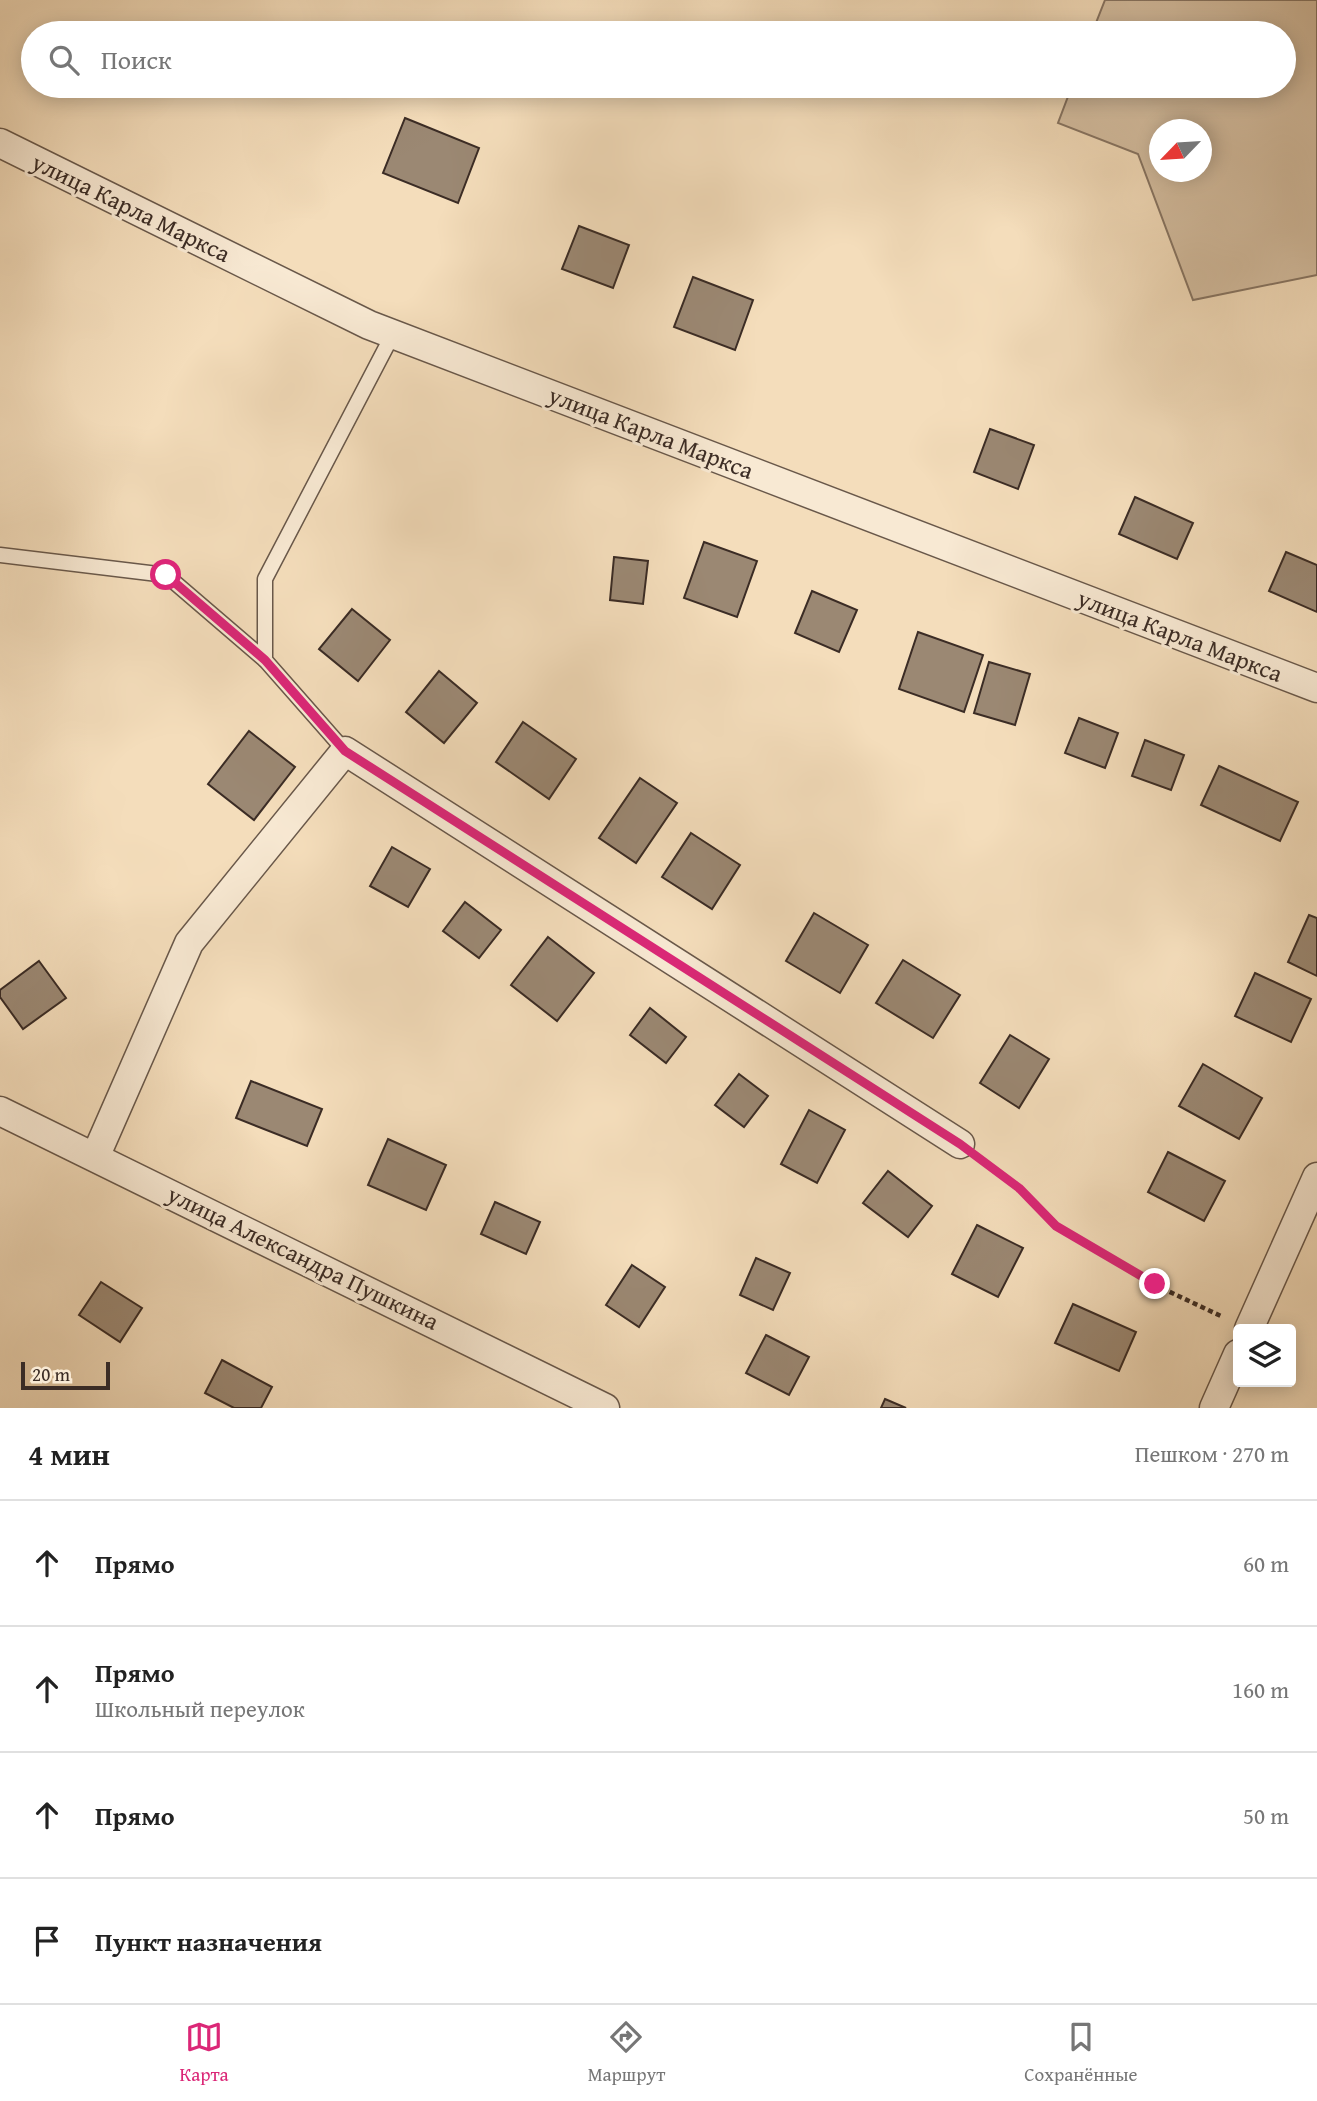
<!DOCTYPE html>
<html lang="ru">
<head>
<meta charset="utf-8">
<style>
	:root { --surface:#fff; --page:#f6f6f6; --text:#222; --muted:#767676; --line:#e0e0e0; --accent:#db2777 }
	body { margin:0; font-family:"Gentium Book Plus",serif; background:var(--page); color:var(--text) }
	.controls { position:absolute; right:21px; bottom:21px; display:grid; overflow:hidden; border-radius:7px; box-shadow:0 4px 18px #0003 }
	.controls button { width:63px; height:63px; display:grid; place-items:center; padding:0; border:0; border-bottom:2px solid var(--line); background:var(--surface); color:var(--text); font:35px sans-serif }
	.compass { position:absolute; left:1149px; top:119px; width:63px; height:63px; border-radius:50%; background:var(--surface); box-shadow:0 4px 18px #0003; rotate:245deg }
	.scale { position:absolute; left:21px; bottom:18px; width:89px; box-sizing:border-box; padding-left:7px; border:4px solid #3b2c25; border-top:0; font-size:19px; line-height:24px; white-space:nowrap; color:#3b2c25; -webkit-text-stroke:5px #f8e9d3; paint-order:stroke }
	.stop { position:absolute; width:21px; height:21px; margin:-16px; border:5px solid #db2777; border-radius:50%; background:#fff }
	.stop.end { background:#db2777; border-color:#fff; box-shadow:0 2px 7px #0008 }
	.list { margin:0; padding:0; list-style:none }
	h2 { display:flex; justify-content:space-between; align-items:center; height:91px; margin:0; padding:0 28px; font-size:30px }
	h2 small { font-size:23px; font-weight:400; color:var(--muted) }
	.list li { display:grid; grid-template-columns:46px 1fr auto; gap:21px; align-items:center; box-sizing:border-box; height:126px; padding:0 28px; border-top:2px solid var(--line) }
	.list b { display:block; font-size:26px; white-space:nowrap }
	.list p { margin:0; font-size:23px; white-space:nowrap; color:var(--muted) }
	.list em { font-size:23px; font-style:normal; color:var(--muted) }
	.icon { flex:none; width:38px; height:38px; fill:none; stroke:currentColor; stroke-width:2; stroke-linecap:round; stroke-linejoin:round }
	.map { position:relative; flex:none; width:1317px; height:1408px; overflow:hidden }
	.search { position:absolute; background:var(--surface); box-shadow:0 4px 18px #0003; left:21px; right:21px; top:21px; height:77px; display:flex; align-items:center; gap:18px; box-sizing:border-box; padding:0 24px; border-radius:38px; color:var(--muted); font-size:26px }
	.sheet { height:595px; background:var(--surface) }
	nav { display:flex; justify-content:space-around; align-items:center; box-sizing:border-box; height:98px; border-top:2px solid var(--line); background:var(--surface); font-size:19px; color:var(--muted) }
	nav a { display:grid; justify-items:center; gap:4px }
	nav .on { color:var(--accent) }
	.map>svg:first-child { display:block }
	.green { fill:#d5bfa2; stroke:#887664; stroke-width:2; fill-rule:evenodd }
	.building { fill:#9b8873; stroke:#3b2c25; stroke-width:2 }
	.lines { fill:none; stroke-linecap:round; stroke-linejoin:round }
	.lane-casing { stroke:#69584a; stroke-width:17 }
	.street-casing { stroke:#69584a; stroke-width:31 }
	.path { stroke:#3b2c25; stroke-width:4.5; stroke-dasharray:5 3.5; stroke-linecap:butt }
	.lane { stroke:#f8e9d3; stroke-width:14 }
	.street { stroke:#f8e9d3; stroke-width:28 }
	.route { stroke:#db2777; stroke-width:9 }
	.labels { text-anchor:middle; stroke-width:6; stroke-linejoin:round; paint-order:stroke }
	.street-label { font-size:24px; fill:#3b2c25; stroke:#f8e9d3 }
</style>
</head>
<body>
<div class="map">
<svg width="1317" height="1408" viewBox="0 0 1317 1408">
	<rect width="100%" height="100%" fill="#f4ddbb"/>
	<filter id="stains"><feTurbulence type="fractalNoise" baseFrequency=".00286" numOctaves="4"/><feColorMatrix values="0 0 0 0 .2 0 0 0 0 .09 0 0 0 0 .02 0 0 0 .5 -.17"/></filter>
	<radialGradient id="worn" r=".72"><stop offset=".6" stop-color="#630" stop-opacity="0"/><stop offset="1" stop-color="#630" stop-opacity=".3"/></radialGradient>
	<path class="green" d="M1105 0H1317V275L1193 300 1138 154 1058 123 1072 86H1284V33H1092ZM1160 130H1202V172H1160Z"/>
	<g class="building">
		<polygon points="405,118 479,148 458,203 383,173"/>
		<polygon points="579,226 629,245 613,288 562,269"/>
		<polygon points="693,277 753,300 735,350 674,327"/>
		<polygon points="990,429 1034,445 1018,489 974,472"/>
		<polygon points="1135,497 1193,523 1177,559 1119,534"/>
		<polygon points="704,542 757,561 737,617 684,598"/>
		<polygon points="1286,552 1317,565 1317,612 1269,591"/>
		<polygon points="614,557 648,561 643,604 610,600"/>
		<polygon points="812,591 857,610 839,652 795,633"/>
		<polygon points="352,609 390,640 358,681 319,649"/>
		<polygon points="918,632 983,655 964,712 899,689"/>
		<polygon points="989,662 1030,674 1015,725 974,713"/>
		<polygon points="439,671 477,703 444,743 406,712"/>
		<polygon points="1079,718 1118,733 1105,768 1065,753"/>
		<polygon points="523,722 576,759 549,799 496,762"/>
		<polygon points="249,731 295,767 254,820 208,784"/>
		<polygon points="1145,740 1184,755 1171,790 1132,776"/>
		<polygon points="1219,766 1298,802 1280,841 1201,805"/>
		<polygon points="640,778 677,803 636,863 599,838"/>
		<polygon points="691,833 740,865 712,909 662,877"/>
		<polygon points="392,847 430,869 408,907 370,886"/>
		<polygon points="465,902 501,930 479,958 443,931"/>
		<polygon points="814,913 868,945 840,993 786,961"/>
		<polygon points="1309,915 1317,918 1317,976 1288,962"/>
		<polygon points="548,937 594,973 557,1021 511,985"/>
		<polygon points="903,960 960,995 933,1038 876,1003"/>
		<polygon points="39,961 66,998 23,1029 0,997 0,990"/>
		<polygon points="1255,973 1311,999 1291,1042 1235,1016"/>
		<polygon points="650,1008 686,1037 666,1063 630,1035"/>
		<polygon points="1010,1035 1049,1059 1019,1108 980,1083"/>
		<polygon points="1203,1064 1262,1098 1239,1139 1179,1106"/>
		<polygon points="739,1074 768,1096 744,1127 715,1105"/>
		<polygon points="251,1081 322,1109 307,1146 236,1118"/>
		<polygon points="809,1110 845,1130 817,1183 781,1164"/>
		<polygon points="388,1139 446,1165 426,1210 368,1185"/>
		<polygon points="1168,1152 1225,1181 1204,1221 1148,1192"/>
		<polygon points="888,1171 932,1206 908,1237 863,1203"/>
		<polygon points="495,1202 540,1222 526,1254 481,1234"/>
		<polygon points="977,1225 1023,1248 998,1297 952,1274"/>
		<polygon points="756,1258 790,1273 773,1310 740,1295"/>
		<polygon points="632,1265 665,1287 639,1327 606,1305"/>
		<polygon points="101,1282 142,1308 120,1342 79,1315"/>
		<polygon points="1073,1304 1136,1332 1119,1371 1055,1343"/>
		<polygon points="766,1335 809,1357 789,1395 746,1373"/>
		<polygon points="222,1360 272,1387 261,1408 234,1408 205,1393"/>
		<polygon points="885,1399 906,1408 881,1408"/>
	</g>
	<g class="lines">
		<g class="lane-casing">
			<g id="lane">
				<polyline points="0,555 166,575 265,660"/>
				<polyline points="345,751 265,660 265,579 393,334"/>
			</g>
		</g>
		<g class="street-casing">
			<g id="street">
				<polyline points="0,143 369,325 1317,688"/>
				<polyline points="0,1111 605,1408"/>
				<polyline points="96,1155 189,943 345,751 960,1144"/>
				<polyline points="1249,1329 1317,1177"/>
				<polyline points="1214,1408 1238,1354"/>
			</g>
		</g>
		<polyline class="path" points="983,1161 1019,1188 1056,1226 1155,1285 1223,1317"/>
		<use href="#lane" class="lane"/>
		<use href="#street" class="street"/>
	</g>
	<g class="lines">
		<polyline class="route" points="166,575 265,660 345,751 960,1144 1019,1188 1056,1226 1155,1284"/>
	</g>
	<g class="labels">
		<g class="street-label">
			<text transform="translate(131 208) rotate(26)" y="8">улица Карла Маркса</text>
			<text transform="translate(651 433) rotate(21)" y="8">улица Карла Маркса</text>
			<text transform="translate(1180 636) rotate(21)" y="8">улица Карла Маркса</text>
			<text transform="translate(303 1258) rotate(26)" y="8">улица Александра Пушкина</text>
		</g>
	</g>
	<rect width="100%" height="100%" filter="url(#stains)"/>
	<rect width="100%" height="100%" fill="url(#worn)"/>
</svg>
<div class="controls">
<button><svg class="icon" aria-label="layers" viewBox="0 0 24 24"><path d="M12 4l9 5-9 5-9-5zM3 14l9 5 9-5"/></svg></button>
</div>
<svg class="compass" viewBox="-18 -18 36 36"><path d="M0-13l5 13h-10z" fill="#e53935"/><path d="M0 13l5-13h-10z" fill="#767676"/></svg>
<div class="scale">20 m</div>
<div class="stop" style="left:166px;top:575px"></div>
<div class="stop end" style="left:1155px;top:1284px"></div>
<div class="search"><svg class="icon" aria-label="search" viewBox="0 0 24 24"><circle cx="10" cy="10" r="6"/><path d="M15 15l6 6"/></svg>Поиск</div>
</div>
<section class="sheet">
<h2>4 мин<small>Пешком · 270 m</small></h2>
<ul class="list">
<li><svg class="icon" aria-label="ahead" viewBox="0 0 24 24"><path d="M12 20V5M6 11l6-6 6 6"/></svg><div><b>Прямо</b></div><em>60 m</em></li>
<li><svg class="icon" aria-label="ahead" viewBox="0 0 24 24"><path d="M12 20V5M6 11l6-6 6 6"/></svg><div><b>Прямо</b><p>Школьный переулок</p></div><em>160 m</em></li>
<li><svg class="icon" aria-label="ahead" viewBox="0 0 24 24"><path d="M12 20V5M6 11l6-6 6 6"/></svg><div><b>Прямо</b></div><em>50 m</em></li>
<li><svg class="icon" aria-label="arrive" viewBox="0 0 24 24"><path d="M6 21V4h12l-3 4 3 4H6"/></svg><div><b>Пункт назначения</b></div></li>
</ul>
</section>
<nav>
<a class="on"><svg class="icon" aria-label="map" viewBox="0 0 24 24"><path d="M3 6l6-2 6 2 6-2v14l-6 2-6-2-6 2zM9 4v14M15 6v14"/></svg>Карта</a>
<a><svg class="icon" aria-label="directions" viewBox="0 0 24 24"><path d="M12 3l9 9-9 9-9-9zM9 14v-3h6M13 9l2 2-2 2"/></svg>Маршрут</a>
<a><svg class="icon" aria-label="saved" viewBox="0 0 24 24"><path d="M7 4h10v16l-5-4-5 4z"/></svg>Сохранённые</a>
</nav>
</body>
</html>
